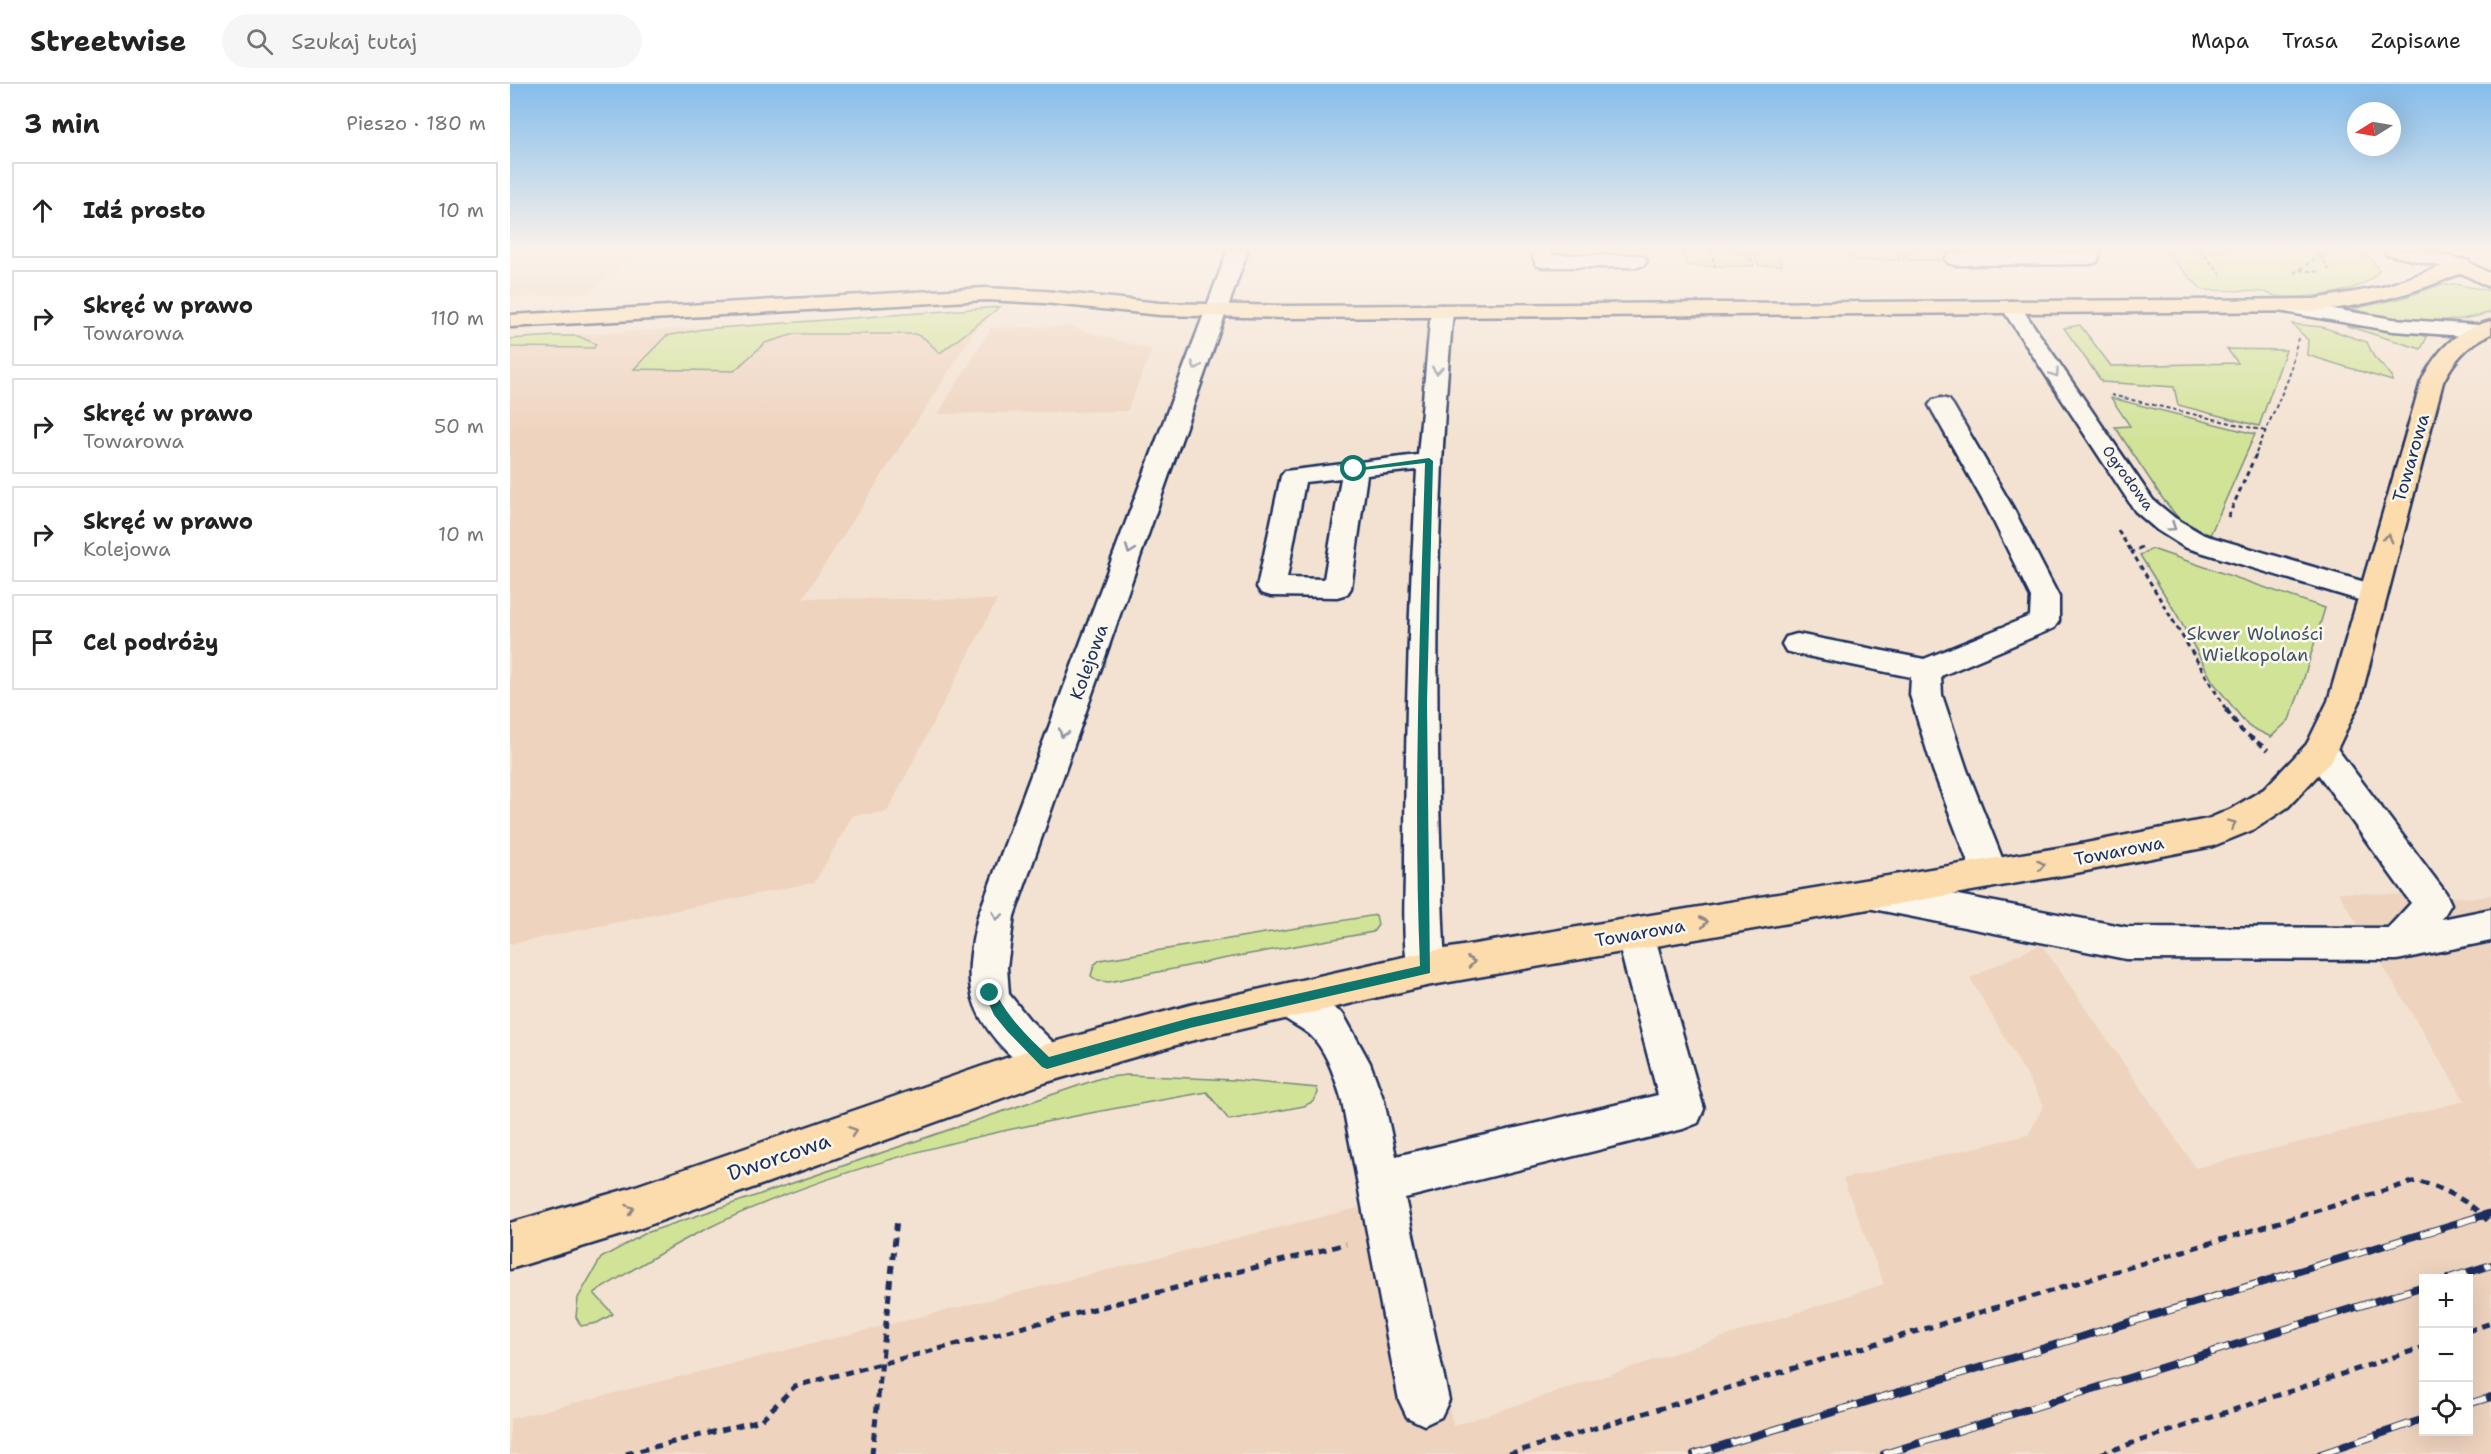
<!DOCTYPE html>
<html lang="pl">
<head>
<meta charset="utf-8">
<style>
	:root { --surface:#fff; --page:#f6f6f6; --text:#222; --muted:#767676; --line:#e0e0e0 }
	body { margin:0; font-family:"Shantell Sans",sans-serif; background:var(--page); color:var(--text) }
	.controls { position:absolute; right:18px; bottom:18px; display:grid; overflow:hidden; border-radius:0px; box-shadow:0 6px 24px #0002 }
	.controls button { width:54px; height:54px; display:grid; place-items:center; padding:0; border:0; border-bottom:2px solid var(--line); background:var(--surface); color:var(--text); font:30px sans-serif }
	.compass { position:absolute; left:1837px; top:18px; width:54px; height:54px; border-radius:50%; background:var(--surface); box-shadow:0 6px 24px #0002; rotate:259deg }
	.stop { position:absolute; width:18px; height:18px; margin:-14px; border:4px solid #0f766e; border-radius:50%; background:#fff }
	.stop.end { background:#0f766e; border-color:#fff; box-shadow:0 2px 6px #0008 }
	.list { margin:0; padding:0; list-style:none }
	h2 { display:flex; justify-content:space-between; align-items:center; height:78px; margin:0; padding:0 24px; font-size:26px }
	h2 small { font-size:20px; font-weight:400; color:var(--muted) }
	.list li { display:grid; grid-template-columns:39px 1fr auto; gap:18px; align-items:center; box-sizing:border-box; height:96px; margin:0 12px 12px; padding:0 12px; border:2px solid var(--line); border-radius:0px }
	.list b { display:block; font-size:22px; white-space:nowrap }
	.list p { margin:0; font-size:20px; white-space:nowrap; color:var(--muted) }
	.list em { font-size:20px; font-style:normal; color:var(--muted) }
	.icon { flex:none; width:33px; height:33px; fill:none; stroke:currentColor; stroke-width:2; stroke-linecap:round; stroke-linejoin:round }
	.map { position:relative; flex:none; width:1981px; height:1370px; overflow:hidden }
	header { display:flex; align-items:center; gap:36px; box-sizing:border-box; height:84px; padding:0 30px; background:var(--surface); border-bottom:2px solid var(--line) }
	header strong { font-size:28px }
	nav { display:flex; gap:33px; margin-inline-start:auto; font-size:21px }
	.search { width:420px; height:54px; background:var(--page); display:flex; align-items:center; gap:15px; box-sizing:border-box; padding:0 21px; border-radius:33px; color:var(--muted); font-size:22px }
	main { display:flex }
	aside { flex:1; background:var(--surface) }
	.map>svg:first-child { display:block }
	.built { fill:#eed3be; fill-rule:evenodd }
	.green { fill:#d1e397; stroke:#76897a; stroke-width:1.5 }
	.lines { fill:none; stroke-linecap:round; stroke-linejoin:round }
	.minor-casing { stroke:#1b2f5e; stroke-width:5 }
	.major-casing { stroke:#1b2f5e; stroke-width:5 }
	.path-far3 { stroke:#1b2f5e; stroke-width:2; stroke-dasharray:4 3; stroke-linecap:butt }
	.path-far2 { stroke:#1b2f5e; stroke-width:3; stroke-dasharray:5 4; stroke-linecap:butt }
	.path-far1 { stroke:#1b2f5e; stroke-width:4; stroke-dasharray:7 4.5; stroke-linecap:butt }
	.path { stroke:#1b2f5e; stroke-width:5; stroke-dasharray:8 6; stroke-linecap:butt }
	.minor { fill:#fbf7ec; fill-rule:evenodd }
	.major { fill:#fcdcac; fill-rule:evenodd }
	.rail-casing { stroke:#1b2f5e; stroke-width:8 }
	.rail { stroke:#fbf7ec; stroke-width:6; stroke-dasharray:19; stroke-linecap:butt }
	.oneway { stroke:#8b93a5 }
	.oneway2 { stroke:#8c8685 }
	.route { fill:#0f766e }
	.labels { text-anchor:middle; stroke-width:5; stroke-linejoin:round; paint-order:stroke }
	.far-street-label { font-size:15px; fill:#1b2f5e; stroke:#fbf7ec }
	.street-label { font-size:18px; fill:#1b2f5e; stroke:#fbf7ec }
	.park-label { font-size:18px; fill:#3f5369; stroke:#fbf7ec }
	.near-street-label { font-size:21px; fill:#1b2f5e; stroke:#fbf7ec }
</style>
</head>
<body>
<header>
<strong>Streetwise</strong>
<div class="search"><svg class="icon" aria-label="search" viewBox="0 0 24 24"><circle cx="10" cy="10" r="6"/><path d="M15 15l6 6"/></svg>Szukaj tutaj</div>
<nav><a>Mapa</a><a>Trasa</a><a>Zapisane</a></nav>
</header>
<main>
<aside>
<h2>3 min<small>Pieszo · 180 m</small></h2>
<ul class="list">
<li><svg class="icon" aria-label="ahead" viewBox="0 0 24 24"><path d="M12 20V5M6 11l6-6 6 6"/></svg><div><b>Idź prosto</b></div><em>10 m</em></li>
<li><svg class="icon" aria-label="right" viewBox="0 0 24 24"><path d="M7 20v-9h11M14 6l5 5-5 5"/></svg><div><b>Skręć w prawo</b><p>Towarowa</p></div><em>110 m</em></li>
<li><svg class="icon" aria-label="right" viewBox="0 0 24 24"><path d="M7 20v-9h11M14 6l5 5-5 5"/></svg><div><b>Skręć w prawo</b><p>Towarowa</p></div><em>50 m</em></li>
<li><svg class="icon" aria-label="right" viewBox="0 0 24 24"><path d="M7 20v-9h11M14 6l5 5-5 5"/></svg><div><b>Skręć w prawo</b><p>Kolejowa</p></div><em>10 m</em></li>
<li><svg class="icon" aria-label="arrive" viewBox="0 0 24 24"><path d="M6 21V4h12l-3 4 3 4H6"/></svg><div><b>Cel podróży</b></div></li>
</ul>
</aside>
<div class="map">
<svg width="1981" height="1370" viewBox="0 0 1981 1370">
	<rect width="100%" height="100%" fill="#f3e2d1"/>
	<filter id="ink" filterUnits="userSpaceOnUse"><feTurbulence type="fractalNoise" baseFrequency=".0167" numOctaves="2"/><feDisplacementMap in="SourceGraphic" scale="12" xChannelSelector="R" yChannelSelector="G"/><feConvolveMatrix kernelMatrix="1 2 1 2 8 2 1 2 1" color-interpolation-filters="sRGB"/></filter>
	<g filter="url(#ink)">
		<g class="built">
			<polygon points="0,166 129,166 79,209 0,214"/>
			<polygon points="486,227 464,248 293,514 487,516 377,728 343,731 305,798 0,860 0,254"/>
			<polygon points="559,242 642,266 617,327 428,330 481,244"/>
			<path d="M1828 808 1968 814 1981 811V1370H0V1335L895 1112 943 1342 1374 1200 1333 1095 1518 1051 1534 1021 1460 894 1531 860 1686 1084 1955 1017ZM1914 1194H1958V1348H1914Z"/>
		</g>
		<g class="green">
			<polygon points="1171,166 1226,166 1237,171 1241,182 1178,182"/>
			<polygon points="1234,166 1265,166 1272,181 1249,182 1244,170"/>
			<polygon points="1337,166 1385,166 1390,176 1346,176"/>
			<polygon points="1393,166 1433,166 1439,176 1399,176"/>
			<path d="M1654 166H1843L1860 174 1869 186C1855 210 1796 214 1770 213 1764 213 1759 208 1753 208 1733 206 1712 207 1692 206Z"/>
			<path d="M1944 200 1981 207V228C1939 243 1884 236 1842 225L1893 214 1929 201Z"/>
			<polygon points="490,223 430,269 414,254 405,250 285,250 255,259 224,287 124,285 156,252 194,245"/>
			<polygon points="1782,240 1812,243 1857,258 1864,273 1882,292 1882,297 1797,271 1798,256"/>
			<polygon points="1570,241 1601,282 1728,279 1717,265 1776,266 1749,342 1668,321 1664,303 1592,298 1554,244"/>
			<polygon points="1837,242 1907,249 1917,253 1911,265"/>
			<polygon points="44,252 68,252 86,260 84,264 0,263 0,255"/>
			<polygon points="1601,314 1745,350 1700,451 1670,436 1653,415 1605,343 1620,342"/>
			<polygon points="1642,465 1815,524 1790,607 1779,636 1761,653 1738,642 1703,598 1666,529 1630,471"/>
			<polygon points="866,831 868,841 863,848 712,875 599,898 588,897 581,892 584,881 590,876"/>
			<path d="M617 991 724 996 807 1004 808 1009 804 1017 794 1022 719 1036 697 1008C526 1038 351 1069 194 1146 156 1164 120 1188 84 1209L103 1230 87 1239 71 1242 66 1233 68 1214 91 1174 136 1149 591 994Z"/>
		</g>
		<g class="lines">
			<g class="minor-casing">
				<g id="minor">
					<path d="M718 166H738L504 832 497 883 499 910 519 935 551 966 557 979 551 992 537 998C520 991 510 980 497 968 452 922 455 891 468 832Z"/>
					<polygon points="1021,166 1041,166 1042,171 1127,171 1134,173 1137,177 1134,181 1127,183 1033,183 1026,181"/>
					<polygon points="1571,166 1591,166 1587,178 1580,180 1445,181 1438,179 1435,175 1438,171 1445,169 1571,168"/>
					<polygon points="1873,166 1909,166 1959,177 1962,181 1959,185 1952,187 1876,170"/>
					<polygon points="1770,216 1883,235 1969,241 1977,242 1980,247 1977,252 1969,253 1883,247 1763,226 1760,222 1763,218"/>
					<polygon points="1501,217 1508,219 1643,416 1665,434 1694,451 1872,503 1876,510 1872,517 1862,519 1852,517 1674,463 1647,446 1625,427 1491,223 1494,219"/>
					<path d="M932 221 939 223 943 227C922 445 925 666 935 885L930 897 916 902 902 897C891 872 895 814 895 784 895 651 899 518 907 386L857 391 841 504 837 510 827 513 761 512 751 509 747 503 771 392 775 387 908 371 921 227 925 223ZM831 394 814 495 777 494 795 398Z"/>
					<polygon points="1431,314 1439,316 1443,321 1503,424 1549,513 1549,537 1544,544 1431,592 1432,611 1457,686 1498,789 1493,799 1480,804 1467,799 1462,789 1423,686 1400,611 1401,593 1287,570 1276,567 1272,560 1276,553 1287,550 1414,575 1520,532 1521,513 1477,424 1419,321 1423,316"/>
					<polygon points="1810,655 1822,658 1936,809 1941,820 1932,835 1981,825 1981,857 1887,876 1616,875 1363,825 1350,821 1345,810 1350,799 1363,795 1616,843 1878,844 1901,819 1798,676 1794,667 1798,658"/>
					<path d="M1125 834 1138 839 1144 850 1194 1025 1188 1039 1173 1045 895 1114 939 1316 931 1333 914 1341 897 1333 889 1316 832 1017C826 997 819 973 805 956 791 939 771 940 760 916L766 904 780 899 794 904 833 930 860 979 874 1017 886 1072 1148 1011 1106 850 1112 839Z"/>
				</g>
			</g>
			<g class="major-casing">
				<g id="major">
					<path d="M1952 175 1981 190V204L1951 189C1904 210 1855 222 1804 227L775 234 650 231 534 219 476 216 0 243V231L476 204 534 207 650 219 775 222 1804 215 1873 203Z"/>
					<path d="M1981 237V250C1958 260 1944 276 1933 298L1850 617 1822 676 1778 723 1745 745 1703 762 1566 789 916 902 680 957 537 998 117 1149 0 1185V1139L117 1105 537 960 680 921 916 868 1566 761 1698 735 1721 725 1754 705 1797 660 1818 617 1911 298C1926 267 1946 245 1981 237Z"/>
				</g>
			</g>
			<g class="path-far3">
				<polyline points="1201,166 1205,183"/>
				<polyline points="1230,166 1240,170 1244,182"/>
				<polyline points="1389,166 1395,176"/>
				<polyline points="1690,166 1712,191"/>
				<polyline points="1810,171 1820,188"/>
				<polyline points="1790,186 1810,188"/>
				<polyline points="1784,189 1818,166"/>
				<polyline points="1601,311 1755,347"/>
				<polyline points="1746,369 1779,293 1788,254"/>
			</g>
			<g class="path-far2">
				<polyline points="1718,433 1747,368"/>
				<polyline points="1608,447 1622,468"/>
				<polyline points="1632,463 1622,468 1717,627"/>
			</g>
			<polyline class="path-far1" points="1716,625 1732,647 1758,666"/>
			<g class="path">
				<polyline points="1958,1247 1981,1239"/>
				<polyline points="116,1370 251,1336 285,1302 836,1160"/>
				<polyline points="362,1370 387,1135"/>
				<path d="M999 1370 1906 1097C1936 1105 1960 1117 1981 1140"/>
				<polyline points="1590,1370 1914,1263"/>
			</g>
			<use href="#minor" class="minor"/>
			<use href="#major" class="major"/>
			<g class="rail-casing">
				<g id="rail">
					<polyline points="1939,1194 1981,1181"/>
					<polyline points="1958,1320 1981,1313"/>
					<polyline points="1184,1370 1981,1129"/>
					<polyline points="1374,1370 1914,1202"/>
					<polyline points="1811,1370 1914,1335"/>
				</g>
			</g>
			<use href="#rail" class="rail"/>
		</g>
		<defs><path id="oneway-chevron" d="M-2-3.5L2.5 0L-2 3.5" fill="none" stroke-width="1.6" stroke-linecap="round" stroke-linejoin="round" transform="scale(1.5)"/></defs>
		<g class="oneway">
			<use href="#oneway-chevron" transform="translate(686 282) rotate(110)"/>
			<use href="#oneway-chevron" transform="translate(927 286) rotate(95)"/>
			<use href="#oneway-chevron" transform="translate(1545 289) rotate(56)"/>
			<use href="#oneway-chevron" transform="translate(1662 443) rotate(34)"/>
			<use href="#oneway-chevron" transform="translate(620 466) rotate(110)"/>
			<use href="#oneway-chevron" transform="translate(553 649) rotate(110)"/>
			<use href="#oneway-chevron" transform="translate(487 832) rotate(105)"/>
		</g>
		<g class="oneway2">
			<use href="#oneway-chevron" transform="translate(1878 454) rotate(-74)"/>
			<use href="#oneway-chevron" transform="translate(1722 740) rotate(-24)"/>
			<use href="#oneway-chevron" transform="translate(1531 781) rotate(-10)"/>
			<use href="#oneway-chevron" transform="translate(1194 838) rotate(-10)"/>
			<use href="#oneway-chevron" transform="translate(961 878) rotate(-9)"/>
			<use href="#oneway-chevron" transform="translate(343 1047) rotate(-19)"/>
			<use href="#oneway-chevron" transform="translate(120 1125) rotate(-19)"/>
		</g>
	</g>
	<linearGradient id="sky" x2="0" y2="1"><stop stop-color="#85bdec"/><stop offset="0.46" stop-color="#faf2ea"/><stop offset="1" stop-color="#faf2ea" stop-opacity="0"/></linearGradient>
	<rect width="1981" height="358" fill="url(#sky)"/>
	<path class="route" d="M919 374 923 377 917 619 920 889 680 944 537 985 532 983 497 947 484 931 474 909 475 905H484C497 933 517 952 539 973L680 934 910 882C903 714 910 547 915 379L844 387 841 385Z"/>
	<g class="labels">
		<g class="far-street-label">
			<text transform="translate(1618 394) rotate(54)" y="5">Ogrodowa</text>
		</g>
		<g class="street-label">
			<text transform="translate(1901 374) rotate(-74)" y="6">Towarowa</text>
			<text transform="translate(579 578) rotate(-70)" y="6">Kolejowa</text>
			<text transform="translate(1609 767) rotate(-11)" y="6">Towarowa</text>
			<text transform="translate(1130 849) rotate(-10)" y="6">Towarowa</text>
		</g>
		<g class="park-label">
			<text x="1745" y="556">Skwer Wolności<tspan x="1745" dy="21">Wielkopolan</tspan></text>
		</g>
		<g class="near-street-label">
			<text transform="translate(269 1073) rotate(-19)" y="7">Dworcowa</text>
		</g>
	</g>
</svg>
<div class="controls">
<button>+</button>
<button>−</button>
<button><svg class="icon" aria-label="locate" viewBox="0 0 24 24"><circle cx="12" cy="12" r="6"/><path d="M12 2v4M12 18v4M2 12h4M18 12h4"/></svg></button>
</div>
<svg class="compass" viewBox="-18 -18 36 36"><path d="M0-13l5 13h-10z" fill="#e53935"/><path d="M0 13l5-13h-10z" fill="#767676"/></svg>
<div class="stop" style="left:844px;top:385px"></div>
<div class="stop end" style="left:480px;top:909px"></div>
</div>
</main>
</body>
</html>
